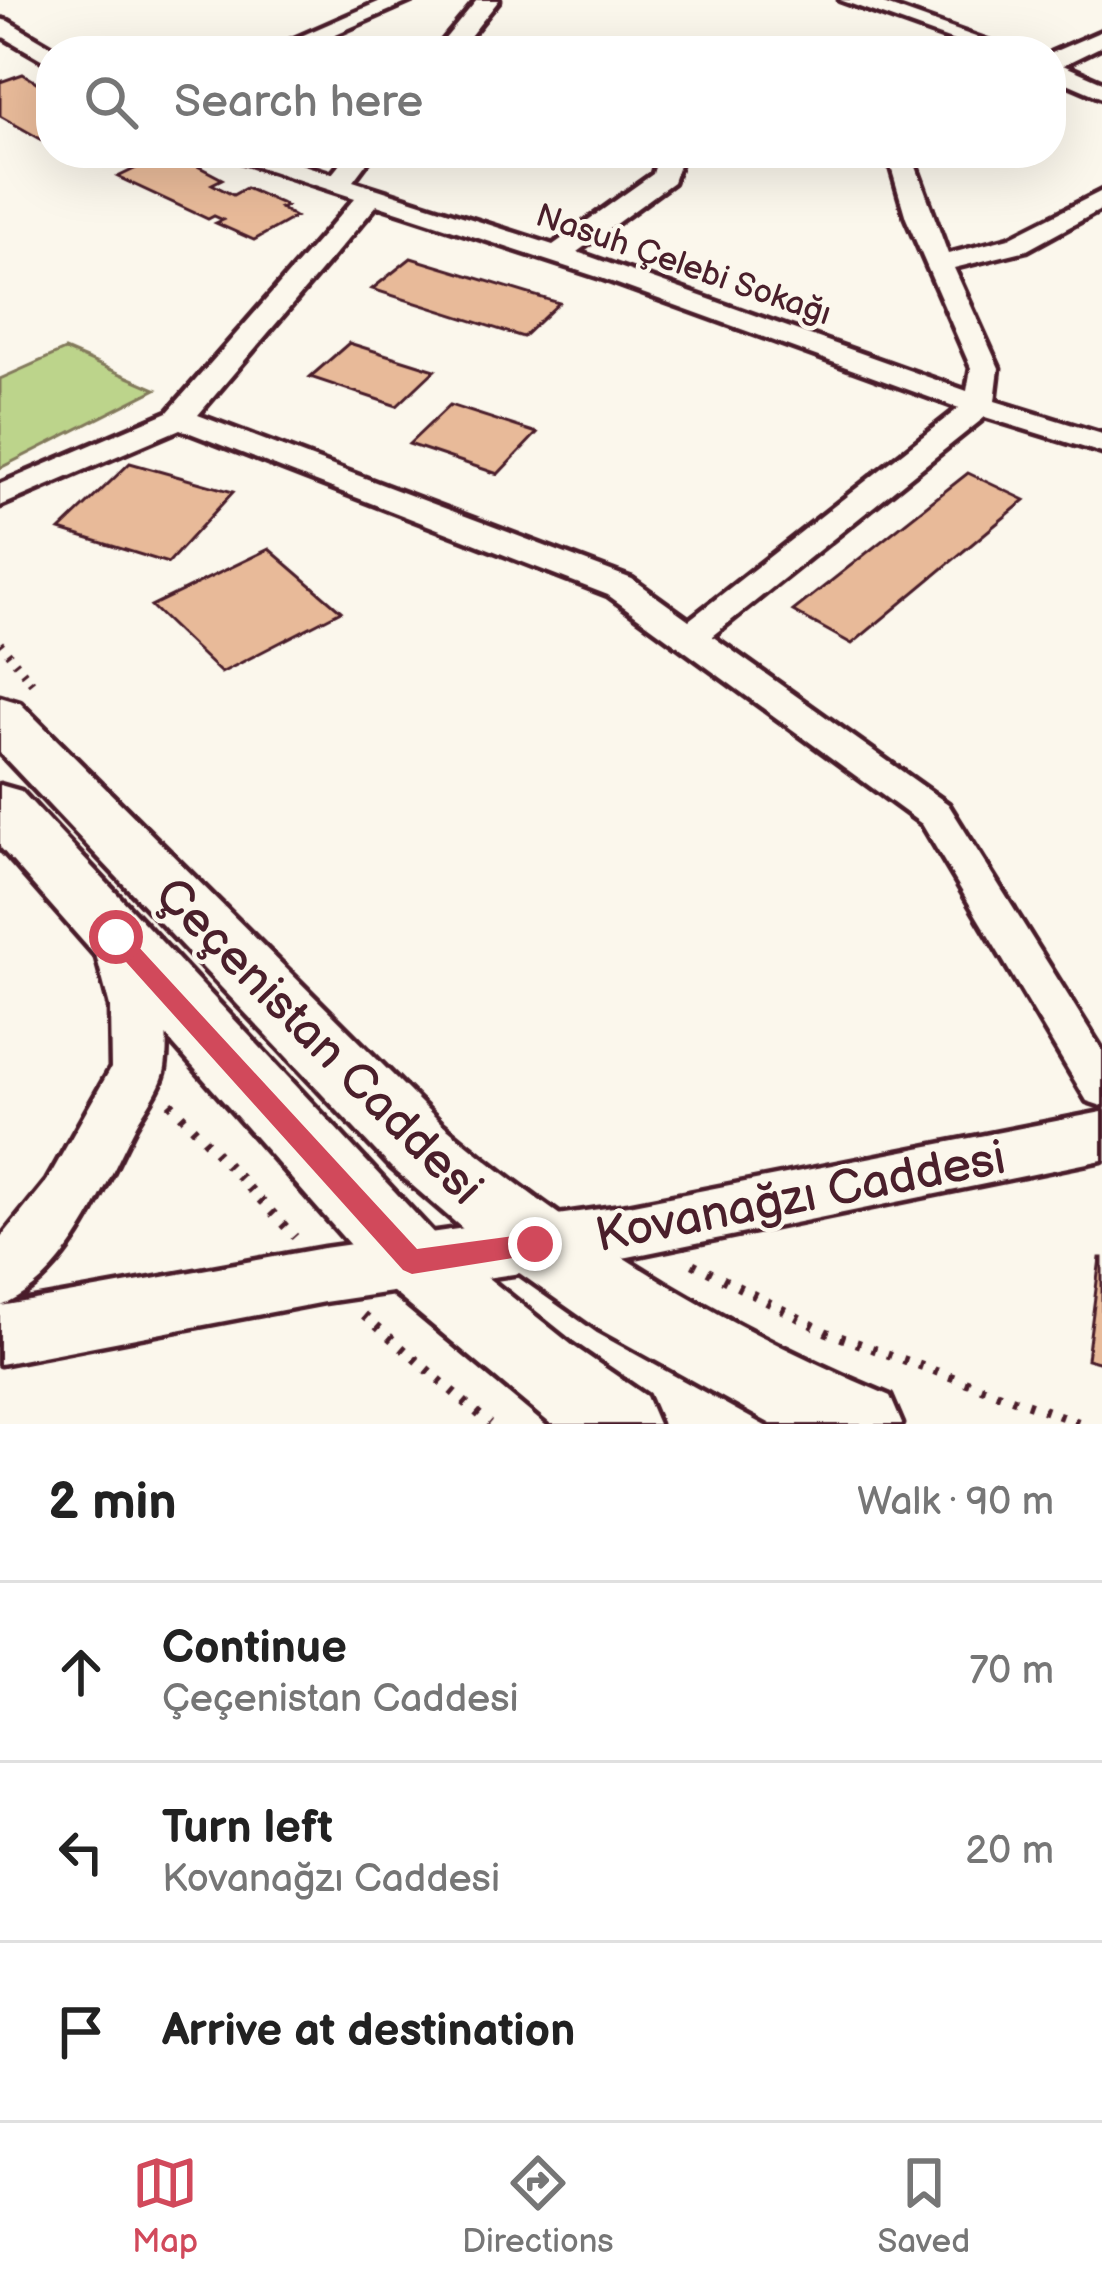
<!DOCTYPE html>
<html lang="en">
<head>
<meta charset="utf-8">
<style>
	:root { --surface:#fff; --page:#f2f2f2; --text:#222; --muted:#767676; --line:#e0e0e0; --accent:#d1495b }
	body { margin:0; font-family:"Balsamiq Sans",sans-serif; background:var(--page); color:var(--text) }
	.stop { position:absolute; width:36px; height:36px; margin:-27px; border:9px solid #d1495b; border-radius:50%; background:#fff }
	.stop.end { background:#d1495b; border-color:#fff; box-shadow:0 3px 12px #0008 }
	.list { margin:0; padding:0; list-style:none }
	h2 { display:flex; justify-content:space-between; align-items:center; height:156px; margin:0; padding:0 48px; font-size:51px }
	h2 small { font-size:39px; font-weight:400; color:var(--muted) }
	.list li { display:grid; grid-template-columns:78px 1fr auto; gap:36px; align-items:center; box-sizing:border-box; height:180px; padding:0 48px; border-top:3px solid var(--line) }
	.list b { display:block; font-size:45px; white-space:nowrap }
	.list p { margin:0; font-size:39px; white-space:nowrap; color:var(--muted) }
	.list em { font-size:39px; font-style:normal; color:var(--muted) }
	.icon { flex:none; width:66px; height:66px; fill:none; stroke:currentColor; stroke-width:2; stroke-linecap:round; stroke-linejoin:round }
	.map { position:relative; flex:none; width:1102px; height:1424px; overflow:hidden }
	.search { position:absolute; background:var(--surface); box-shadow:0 12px 48px #0002; left:36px; right:36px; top:36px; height:132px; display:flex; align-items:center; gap:30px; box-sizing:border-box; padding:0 42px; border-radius:48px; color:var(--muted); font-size:45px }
	.sheet { height:696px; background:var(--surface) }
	nav { display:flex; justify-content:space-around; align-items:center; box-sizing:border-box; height:168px; border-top:3px solid var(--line); background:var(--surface); font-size:33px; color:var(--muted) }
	nav a { display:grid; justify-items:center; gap:6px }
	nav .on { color:var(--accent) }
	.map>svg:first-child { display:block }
	.green { fill:#bcd48b; stroke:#837a5b; stroke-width:3 }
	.building { fill:#e8ba99; stroke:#4a1f2b; stroke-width:3 }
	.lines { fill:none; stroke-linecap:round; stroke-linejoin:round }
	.minor-casing { stroke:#4a1f2b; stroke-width:9 }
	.tertiary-casing { stroke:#4a1f2b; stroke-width:9 }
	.primary-casing { stroke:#4a1f2b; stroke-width:9 }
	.path-far1 { stroke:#4a1f2b; stroke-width:8; stroke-dasharray:3 9; stroke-linecap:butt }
	.path { stroke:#4a1f2b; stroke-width:9; stroke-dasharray:4.5 12; stroke-linecap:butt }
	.minor { fill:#fbf7ec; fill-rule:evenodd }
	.tertiary { fill:#fbf7ec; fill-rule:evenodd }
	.primary { fill:#fbf7ec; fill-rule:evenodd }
	.route { fill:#d1495b }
	.labels { text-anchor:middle; stroke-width:9; stroke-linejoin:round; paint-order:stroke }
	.far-street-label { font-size:33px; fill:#4a1f2b; stroke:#fbf7ec }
	.near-street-label { font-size:48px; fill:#4a1f2b; stroke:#fbf7ec }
</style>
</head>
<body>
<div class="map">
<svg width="1102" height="1424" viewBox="0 0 1102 1424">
	<rect width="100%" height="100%" fill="#fbf7ec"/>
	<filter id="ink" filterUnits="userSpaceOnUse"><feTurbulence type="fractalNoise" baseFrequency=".00833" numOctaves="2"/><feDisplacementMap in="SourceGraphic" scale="24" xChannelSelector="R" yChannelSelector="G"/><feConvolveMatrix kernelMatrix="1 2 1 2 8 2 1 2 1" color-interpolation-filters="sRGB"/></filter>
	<g filter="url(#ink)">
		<polygon class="green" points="65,350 156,389 0,468 0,379"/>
		<g class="building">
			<polygon points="23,74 51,91 51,145 0,116 0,82"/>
			<polygon points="163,155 176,163 184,159 222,179 212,184 233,195 246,188 281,203 286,206 280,208 295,217 254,240 216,223 223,220 214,216 208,219 118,177"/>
			<polygon points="411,258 559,303 523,337 372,289"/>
			<polygon points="349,343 435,370 397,406 310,377"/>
			<polygon points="450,405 537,433 498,474 409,444"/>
			<polygon points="130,463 233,492 168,563 60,530"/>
			<polygon points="968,473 1025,500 852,644 793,611"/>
			<polygon points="269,549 341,611 221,673 151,606"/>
			<polygon points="1100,1258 1102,1258 1102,1363 1087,1359"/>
		</g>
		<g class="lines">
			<g class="minor-casing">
				<g id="minor">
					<polygon points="383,0 413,0 297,51 267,51"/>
					<polygon points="477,0 499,0 458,51 435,51"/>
					<polygon points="840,0 872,0 1015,51 982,51"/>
					<polygon points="0,19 8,21 59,51 51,51 51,62 43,60 0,35"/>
					<polygon points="1102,31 1102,46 1063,65 1102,82 1102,98 1051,76 1051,53"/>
					<path d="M229 153H266L332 174 349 153H374L353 181 553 245 653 174 659 153H683L673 182 577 252 967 391 971 368 906 218 887 153H911L948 254 1009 238 1102 191V209L1027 250 954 268 999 368 995 401 1102 434V453L985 417 712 636 948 804 1102 1050V1106L1087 1101 922 824 608 595 180 429 0 506V484L168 412 355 198 232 158ZM377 205 601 278 959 408 689 620 632 579 198 415Z"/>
				</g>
			</g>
			<g class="tertiary-casing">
				<path id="tertiary" d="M117 919 135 925C156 964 172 1023 165 1068 162 1087 145 1109 136 1125 104 1186 69 1280 1 1306L324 1248 628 1205 1102 1112V1160L628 1257 324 1302 0 1364V1239L47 1181 111 1068 110 1007 92 939 99 925Z"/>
			</g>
			<g class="primary-casing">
				<g id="primary">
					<path d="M0 697 20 703 441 1123C578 1239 725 1327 890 1396L902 1424H771L599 1329 491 1253 391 1167 0 753Z"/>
					<polygon points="0,785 21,791 438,1238 573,1346 646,1396 658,1424 551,1424 386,1286 0,847"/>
				</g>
			</g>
			<polyline class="path-far1" points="0,643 37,689"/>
			<g class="path">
				<polyline points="170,1103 295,1237"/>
				<polyline points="693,1264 826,1332 1083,1424"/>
				<polyline points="364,1315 490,1424"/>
			</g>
			<use href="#minor" class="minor"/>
			<use href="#tertiary" class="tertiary"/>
			<use href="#primary" class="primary"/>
		</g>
	</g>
	<polygon class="route" points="116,928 124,931 417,1249 535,1233 544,1236 548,1244 544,1253 412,1274 403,1270 109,943 105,937"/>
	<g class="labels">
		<g class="far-street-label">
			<text transform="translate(684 263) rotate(19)" y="12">Nasuh Çelebi Sokağı</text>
		</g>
		<g class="near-street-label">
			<text transform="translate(320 1040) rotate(45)" y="17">Çeçenistan Caddesi</text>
			<text transform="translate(800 1195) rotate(-11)" y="17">Kovanağzı Caddesi</text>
		</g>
	</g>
</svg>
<div class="stop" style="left:116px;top:937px"></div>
<div class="stop end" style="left:535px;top:1244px"></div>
<div class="search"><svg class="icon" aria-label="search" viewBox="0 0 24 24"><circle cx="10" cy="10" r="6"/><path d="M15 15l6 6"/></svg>Search here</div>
</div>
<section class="sheet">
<h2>2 min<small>Walk · 90 m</small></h2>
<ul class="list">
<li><svg class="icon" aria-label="ahead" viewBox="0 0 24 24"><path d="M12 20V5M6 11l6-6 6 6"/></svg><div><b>Continue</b><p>Çeçenistan Caddesi</p></div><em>70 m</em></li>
<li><svg class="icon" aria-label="left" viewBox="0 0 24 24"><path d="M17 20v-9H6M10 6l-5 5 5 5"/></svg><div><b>Turn left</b><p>Kovanağzı Caddesi</p></div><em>20 m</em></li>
<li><svg class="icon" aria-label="arrive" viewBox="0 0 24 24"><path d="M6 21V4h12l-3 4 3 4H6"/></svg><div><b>Arrive at destination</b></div></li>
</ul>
</section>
<nav>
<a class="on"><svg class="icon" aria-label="map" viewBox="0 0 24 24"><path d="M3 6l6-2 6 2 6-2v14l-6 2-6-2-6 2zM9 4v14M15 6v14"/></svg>Map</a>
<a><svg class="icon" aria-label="directions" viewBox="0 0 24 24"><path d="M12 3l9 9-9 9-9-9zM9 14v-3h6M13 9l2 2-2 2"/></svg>Directions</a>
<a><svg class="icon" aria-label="saved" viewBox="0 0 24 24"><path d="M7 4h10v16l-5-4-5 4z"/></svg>Saved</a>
</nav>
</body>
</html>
